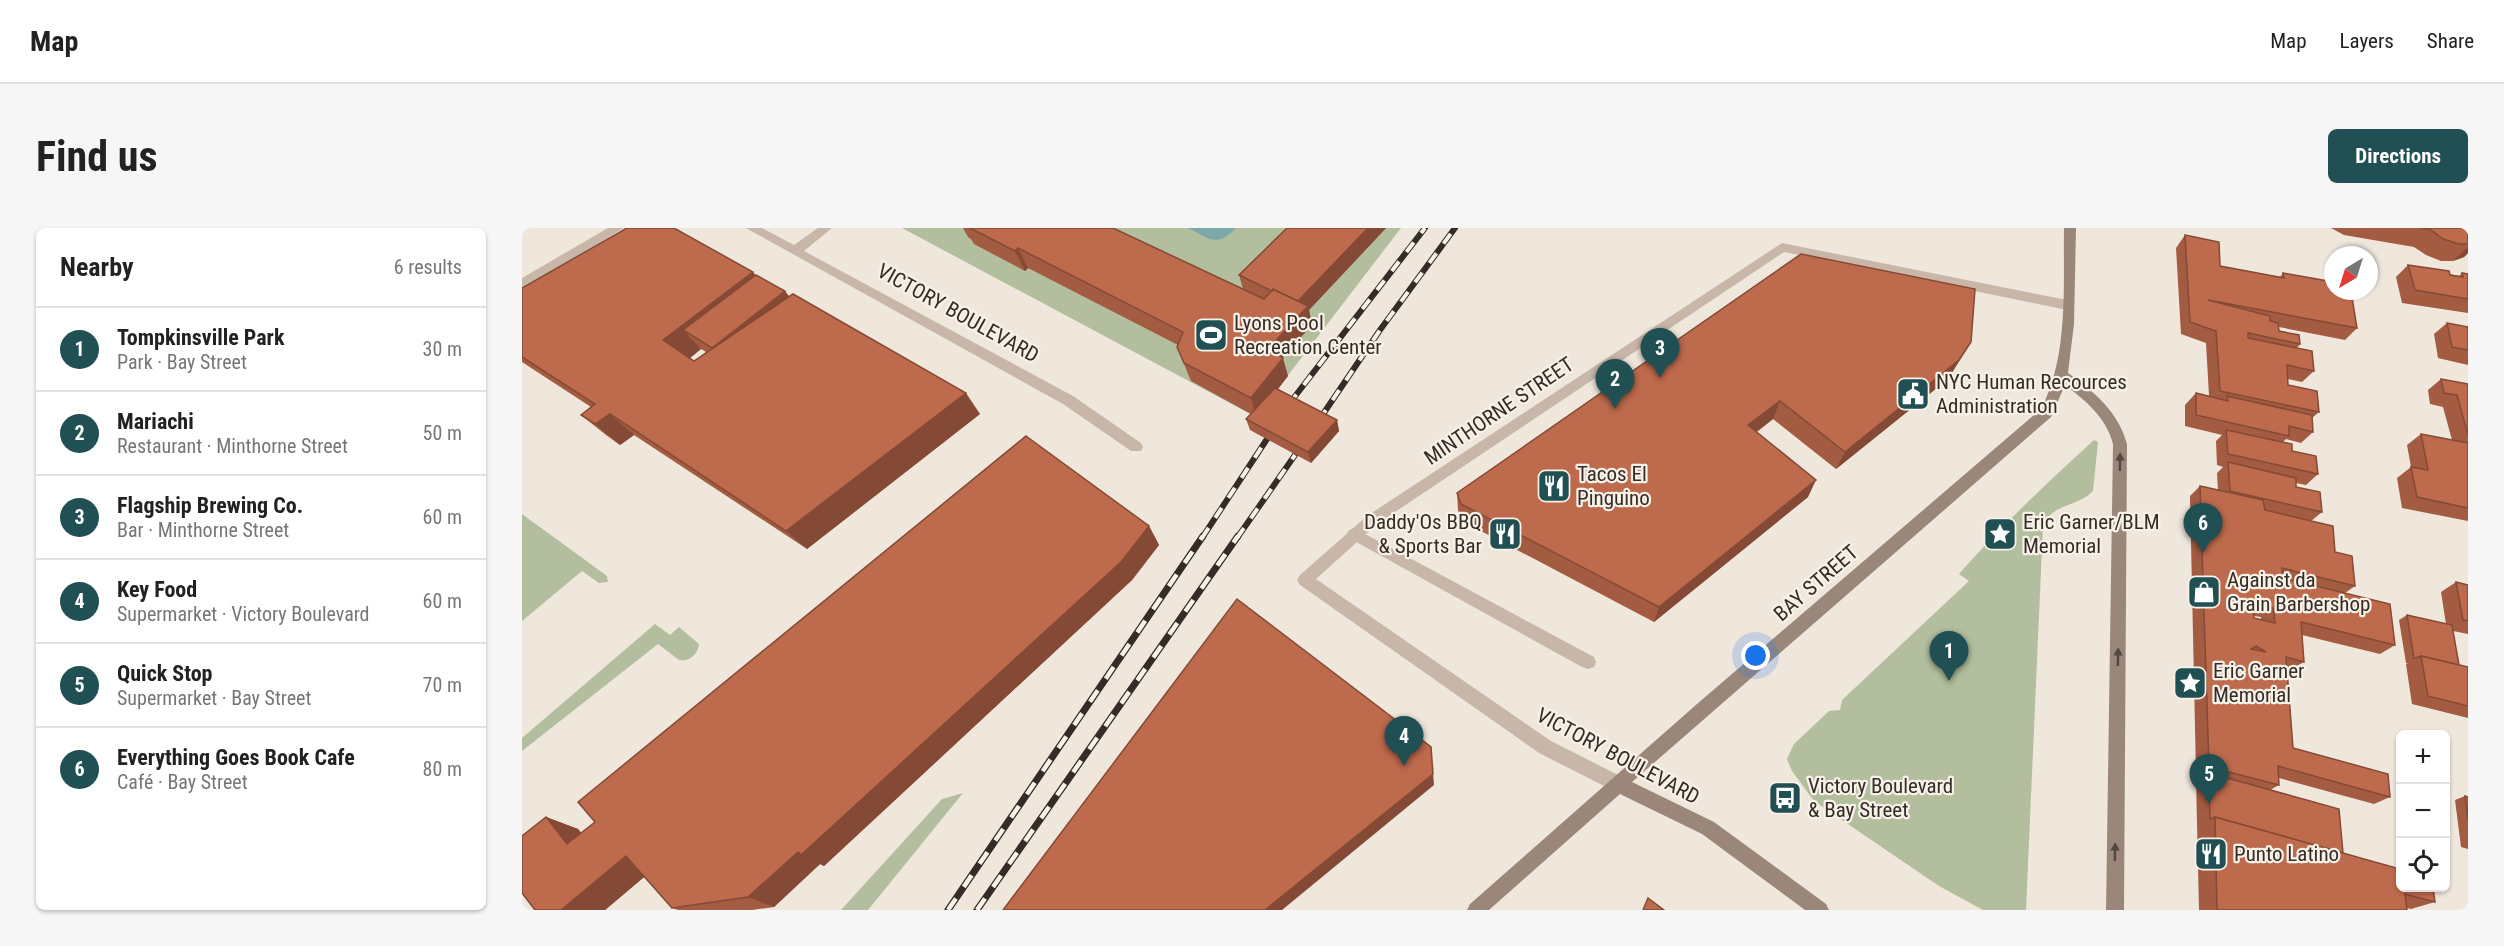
<!DOCTYPE html>
<html lang="en">
<head>
<meta charset="utf-8">
<style>
	:root { --surface:#fff; --page:#f6f6f6; --text:#222; --muted:#767676; --line:#e0e0e0; --accent:#204f54 }
	body { margin:0; font-family:"Roboto Condensed",sans-serif; background:var(--page); color:var(--text) }
	.controls { position:absolute; right:18px; bottom:18px; display:grid; overflow:hidden; border-radius:9px; box-shadow:0 2px 4px #0004 }
	.controls button { width:54px; height:54px; display:grid; place-items:center; padding:0; border:0; border-bottom:2px solid var(--line); background:var(--surface); color:var(--text); font:30px sans-serif }
	.compass { position:absolute; left:1802px; top:18px; width:54px; height:54px; border-radius:50%; background:var(--surface); box-shadow:0 2px 4px #0004; rotate:218deg }
	.you { position:absolute; left:1234px; top:428px; width:21px; height:21px; margin:-15px; border:4px solid #fff; border-radius:50%; background:#1a73e8; box-shadow:0 0 0 9px #1a73e833 }
	.badge { display:grid; place-items:center; width:39px; height:39px; border-radius:50%; background:var(--accent); color:#fff; font-size:20px; font-weight:700 }
	.pin { position:absolute; translate:-50% -50px; filter:drop-shadow(0 2px 3px #0008) }
	.pin::after { content:''; position:absolute; top:32px; width:21px; height:18px; background:inherit; clip-path:polygon(0 0,100% 0,50% 100%) }
	.list { margin:0; padding:0; list-style:none }
	h2 { display:flex; justify-content:space-between; align-items:center; height:78px; margin:0; padding:0 24px; font-size:26px }
	h2 small { font-size:20px; font-weight:400; color:var(--muted) }
	.list li { display:grid; grid-template-columns:39px 1fr auto; gap:18px; align-items:center; box-sizing:border-box; height:84px; padding:0 24px; border-top:2px solid var(--line) }
	.list b { display:block; font-size:22px; white-space:nowrap }
	.list p { margin:0; font-size:20px; white-space:nowrap; color:var(--muted) }
	.list em { font-size:20px; font-style:normal; color:var(--muted) }
	.icon { flex:none; width:33px; height:33px; fill:none; stroke:currentColor; stroke-width:2; stroke-linecap:round; stroke-linejoin:round }
	.map { position:relative; flex:none; width:1946px; height:682px; overflow:hidden; border-radius:9px }
	header { display:flex; align-items:center; gap:36px; box-sizing:border-box; height:84px; padding:0 30px; background:var(--surface); border-bottom:2px solid var(--line) }
	header strong { font-size:28px }
	nav { display:flex; gap:33px; margin-inline-start:auto; font-size:21px }
	.intro { display:flex; align-items:center; justify-content:space-between; box-sizing:border-box; height:144px; padding:0 36px }
	h1 { margin:0; font-size:42px }
	.button { padding:15px 27px; border-radius:9px; background:var(--accent); color:#fff; font-size:21px; font-weight:700 }
	main { display:flex; gap:36px; padding:0 36px }
	aside { flex:1; background:var(--surface); border-radius:9px; box-shadow:0 2px 4px #0004 }
	.map>svg:first-child { display:block }
	.green { fill:#b2be9d }
	.water { fill:#7ca8ab }
	.lines { fill:none; stroke-linecap:round; stroke-linejoin:round }
	.service { fill:#c8b7a8; fill-rule:evenodd }
	.minor { fill:#c8b7a8; fill-rule:evenodd }
	.secondary { fill:#9b877a; fill-rule:evenodd }
	.rail-far1-casing { stroke:#352c28; stroke-width:6 }
	.rail-casing { stroke:#352c28; stroke-width:7 }
	.rail-far1 { stroke:#f8f1e8; stroke-width:4; stroke-dasharray:12; stroke-linecap:butt }
	.rail { stroke:#f8f1e8; stroke-width:4.5; stroke-dasharray:14; stroke-linecap:butt }
	.wall { fill:#a35b41; fill-rule:evenodd }
	.shaded-wall { fill:#854a35 }
	.building { fill:#be6a4c; stroke:#854a35; stroke-width:1.5; fill-rule:evenodd }
	.oneway { fill:#544741 }
	.labels { text-anchor:middle; stroke-width:4.5; stroke-linejoin:round; paint-order:stroke }
	.street-label { font-size:21px; fill:#352c28; stroke:#f8f1e8 }
	.poi-label { font-size:21px; fill:#352c28; stroke:#f8f1e8; text-anchor:start }
</style>
</head>
<body>
<header>
<strong>Map</strong>
<nav><a>Map</a><a>Layers</a><a>Share</a></nav>
</header>
<div class="intro"><h1>Find us</h1><a class="button">Directions</a></div>
<main>
<aside>
<h2>Nearby<small>6 results</small></h2>
<ul class="list">
<li><span class="badge">1</span><div><b>Tompkinsville Park</b><p>Park · Bay Street</p></div><em>30 m</em></li>
<li><span class="badge">2</span><div><b>Mariachi</b><p>Restaurant · Minthorne Street</p></div><em>50 m</em></li>
<li><span class="badge">3</span><div><b>Flagship Brewing Co.</b><p>Bar · Minthorne Street</p></div><em>60 m</em></li>
<li><span class="badge">4</span><div><b>Key Food</b><p>Supermarket · Victory Boulevard</p></div><em>60 m</em></li>
<li><span class="badge">5</span><div><b>Quick Stop</b><p>Supermarket · Bay Street</p></div><em>70 m</em></li>
<li><span class="badge">6</span><div><b>Everything Goes Book Cafe</b><p>Café · Bay Street</p></div><em>80 m</em></li>
</ul>
</aside>
<div class="map">
<svg width="1946" height="682" viewBox="0 0 1946 682">
	<rect width="100%" height="100%" fill="#f0e7dc"/>
	<g class="green">
		<polygon points="380,0 879,0 734,189"/>
		<path d="M1572 212 1576 214 1571 263C1556 279 1531 275 1521 297L1504 682H1461L1417 658 1292 573 1270 543 1265 531 1272 516 1307 483 1318 482 1320 472 1447 353 1437 346C1479 298 1525 255 1572 212Z"/>
		<polygon points="0,286 85,348 86,354 77,355 60,343 0,393"/>
		<path d="M133 396 148 407 157 399 177 416C176 426 168 434 157 432L136 416 0 523V510Z"/>
		<polygon points="441,565 346,682 319,682 420,571"/>
	</g>
	<path class="water" d="M666 0H714C694 20 688 11 666 0Z"/>
	<g class="lines">
		<polygon class="service" points="832,300 1072,429 1074,434 1072,439 1066,441 1060,439 827,310 825,306 827,302"/>
		<g class="minor">
			<polygon points="86,0 102,0 0,61 0,50"/>
			<polygon points="224,0 240,0 272,17 296,0 310,0 282,23 551,168 619,215 621,219 619,223 609,223 541,176"/>
			<polygon points="1260,15 1545,72 1551,77 1545,82 1262,24 855,296 794,351 1029,513 1104,551 1106,557 1104,563 1098,565 1092,563 1017,525 778,357 775,352 778,347 845,288"/>
		</g>
		<path class="secondary" d="M1542 0H1554L1552 96 1546 145C1572 164 1596 183 1605 216L1602 682H1584L1591 216C1584 189 1564 173 1543 157L1529 189 1110 554 1192 594 1304 676 1307 682H1283L1180 606 1098 566 967 682H945L948 676 1175 476 1519 181C1547 127 1541 59 1542 0Z"/>
		<g class="rail-far1-casing">
			<g id="rail-far1">
				<polyline points="767,176 903,0"/>
				<polyline points="797,192 858,102 933,0"/>
				<polyline points="680,310 745,211"/>
				<polyline points="715,310 773,227"/>
			</g>
		</g>
		<g class="rail-casing">
			<g id="rail">
				<polyline points="426,682 681,308"/>
				<polyline points="455,682 716,308"/>
			</g>
		</g>
		<use href="#rail-far1" class="rail-far1"/>
		<use href="#rail" class="rail"/>
	</g>
	<g class="wall">
		<polygon points="441,0 591,0 721,61 717,47 765,0 864,0 787,82 790,97 760,129 766,148 756,161 815,192 817,203 789,235 728,202 724,191 729,186 669,153 655,119 656,117 506,40 503,43 452,16 449,11 446,9"/>
		<polygon points="1809,0 1946,0 1946,25 1942,29 1931,33 1919,33 1904,27 1892,19 1822,7"/>
		<path d="M1663 7 1698 38 1758 49 1761 45 1835 100 1823 112 1757 99V103L1778 116 1775 120 1792 143 1780 154 1766 151V157L1797 184 1790 190 1791 204 1779 215 1764 211 1761 214 1796 246 1784 257 1774 255V259L1800 284 1789 293 1813 324 1833 358 1823 365 1873 417 1858 426 1780 407 1782 434 1768 442 1765 441 1771 520 1868 569 1852 576 1757 550V557L1748 562 1821 625 1913 674 1889 681 1885 680V682H1677L1674 552 1682 548 1674 546 1668 268 1678 258 1696 262 1695 245 1701 239 1695 237 1694 213 1700 207 1663 198V177L1674 165 1687 168 1684 115 1659 106 1654 20ZM1732 388 1739 389V391L1732 390Z"/>
		<polygon points="1886,37 1937,48 1940,45 1946,46 1946,85 1880,75 1874,49"/>
		<path d="M233 47 267 69 458 186 285 321 112 207 98 217 84 207 59 187 69 179 0 134V60ZM179 121 184 124 172 133 168 130Z"/>
		<polygon points="1925,95 1946,99 1946,137 1916,130 1912,106"/>
		<polygon points="1449,114 1426,151 1314,241 1251,191 1235,204 1286,269 1132,394 940,293 936,282 935,265"/>
		<polygon points="1919,151 1946,156 1946,293 1880,280 1875,250 1889,239 1885,217 1899,206 1930,212 1921,179 1908,176 1906,162"/>
		<polygon points="627,298 637,317 610,352 302,638 298,636 252,679 230,682 156,682 150,680 122,649 83,682 13,682 24,589 56,601 59,605"/>
		<polygon points="1934,354 1946,357 1946,406 1931,403 1937,437 1946,439 1946,490 1890,476 1884,436 1886,435 1884,435 1877,392 1885,387 1924,396 1919,364"/>
		<polygon points="1943,568 1946,569 1946,621 1939,619 1933,572"/>
	</g>
	<g class="shaded-wall">
		<polygon points="846,0 864,0 787,82 790,97 751,140 746,121 775,75"/>
		<polygon points="1946,19 1946,25 1942,29 1931,33"/>
		<polygon points="496,20 506,40 503,43 493,23"/>
		<polygon points="231,44 249,66 161,102 179,121 163,134 141,112"/>
		<polygon points="263,63 278,82 190,120"/>
		<polygon points="1449,114 1426,151 1314,241 1323,224"/>
		<polygon points="761,130 766,148 734,189 729,170"/>
		<polygon points="444,165 458,186 285,321 264,303"/>
		<polygon points="1258,173 1251,191 1220,214 1226,197"/>
		<polygon points="88,186 112,207 98,217 73,196"/>
		<polygon points="815,192 817,203 789,235 786,224"/>
		<polygon points="1294,252 1286,269 1132,394 1137,379"/>
		<polygon points="627,298 637,317 610,352 302,638 298,636 252,679 226,669"/>
		<polygon points="909,519 912,557 760,682 743,682"/>
		<polygon points="24,589 56,601 77,627 45,616"/>
		<polygon points="104,628 134,639 83,682 39,682"/>
	</g>
	<g class="building">
		<polygon points="105,0 152,0 231,44 141,112 172,133 271,66 444,165 264,303 88,186 73,196 59,187 73,176 0,129 0,60"/>
		<polygon points="448,0 591,0 742,71 751,61 786,78 746,121 761,130 729,170 662,135 655,119 661,104 496,20 493,23"/>
		<polygon points="765,0 846,0 776,73 751,61 750,63 717,47"/>
		<polygon points="1899,0 1946,0 1946,16 1937,16 1921,11 1909,2"/>
		<polygon points="1663,7 1697,14 1698,38 1762,50 1761,45 1811,54 1811,63 1829,63 1835,100 1686,72 1748,88 1748,93 1756,95 1757,103 1777,107 1778,116 1726,105 1726,110 1790,123 1792,143 1765,137 1766,157 1795,163 1797,184 1698,163 1694,103 1668,94"/>
		<polygon points="1279,26 1453,61 1449,114 1437,132 1323,224 1258,173 1226,197 1294,252 1137,379 939,276 935,265"/>
		<polygon points="1886,37 1927,43 1928,47 1941,49 1940,45 1946,46 1946,71 1893,62"/>
		<polygon points="234,47 263,63 190,120 161,102"/>
		<polygon points="1925,95 1946,99 1946,122 1930,119"/>
		<polygon points="1919,151 1946,156 1946,207 1935,167 1922,165"/>
		<polygon points="753,160 815,192 786,224 724,191"/>
		<polygon points="1674,165 1706,173 1705,168 1790,187 1791,204 1767,198 1767,208 1674,187"/>
		<polygon points="1704,202 1770,216 1770,223 1794,228 1796,246 1706,226"/>
		<polygon points="1899,206 1946,215 1946,280 1895,269 1889,239 1906,242"/>
		<polygon points="504,208 627,298 599,334 279,627 276,624 226,669 150,680 104,628 39,682 13,682 0,665 0,608 24,589 45,616 73,594 56,574"/>
		<polygon points="1706,234 1774,250 1774,259 1798,264 1800,284 1708,263"/>
		<path d="M1678 258 1741 272 1743 282 1811 298 1813 324 1830 328 1833 358 1760 340 1761 350 1868 376 1873 417 1779 394 1782 434 1764 429 1771 520 1866 546 1868 569 1756 538 1757 557 1687 539ZM1731 375 1751 380 1753 395 1732 390ZM1734 418 1744 424 1729 421Z"/>
		<polygon points="1934,354 1946,357 1946,393 1941,392"/>
		<polygon points="715,371 909,519 911,546 743,682 481,682"/>
		<polygon points="1885,387 1930,397 1937,437 1899,428 1894,430 1892,430"/>
		<polygon points="1899,428 1946,439 1946,478 1906,468"/>
		<polygon points="1687,545 1817,581 1821,625 1693,589 1688,591"/>
		<polygon points="1943,568 1946,569 1946,593"/>
		<polygon points="1693,589 1878,641 1878,660 1911,660 1913,674 1883,666 1885,682 1695,682"/>
		<polygon points="1126,670 1142,682 1121,682"/>
	</g>
	<defs><path id="oneway-solid" d="M-6-.8H1V-3.2L6.5 0L1 3.2V.8H-6Z" transform="scale(1.5)"/></defs>
	<g class="oneway">
		<use href="#oneway-solid" transform="translate(1598 234) rotate(-89)"/>
		<use href="#oneway-solid" transform="translate(1596 429) rotate(-89)"/>
		<use href="#oneway-solid" transform="translate(1593 624) rotate(-89)"/>
	</g>
	<defs>
		<g id="stadium-square" transform="scale(1.725)"><rect x="-9" y="-9" width="18" height="18" rx="4" fill="#204f54" stroke="#f8f1e8"/><path d="M0-5a6.5 5 0 1 0 0 10a6.5 5 0 1 0 0-10ZM-3.5-1.8h7v3.6h-7Z" fill="#fff"/></g>
		<g id="civic-square" transform="scale(1.725)"><rect x="-9" y="-9" width="18" height="18" rx="4" fill="#204f54" stroke="#f8f1e8"/><path d="M-.6-6.5H3V-4.5H.6V-3L4-1V1h2V6H-6V1h2V-1L-.6-3ZM-1.2 2.5V6h2.4V2.5Z" fill="#fff"/></g>
		<g id="restaurant-square" transform="scale(1.725)"><rect x="-9" y="-9" width="18" height="18" rx="4" fill="#204f54" stroke="#f8f1e8"/><path d="M-5-6h1v4h1v-4h1v4h1v-4h1v5L-1.5 .5V6h-2V.5L-5-1ZM5-6V6H3V1.5H1.5Q1.5-4 5-6Z" fill="#fff"/></g>
		<g id="sight-square" transform="scale(1.725)"><rect x="-9" y="-9" width="18" height="18" rx="4" fill="#204f54" stroke="#f8f1e8"/><path d="M0-6L1.8-2.2L6-1.7L2.9 1.2L3.7 5.4L0 3.3L-3.7 5.4L-2.9 1.2L-6-1.7L-1.8-2.2Z" fill="#fff"/></g>
		<g id="shop-square" transform="scale(1.725)"><rect x="-9" y="-9" width="18" height="18" rx="4" fill="#204f54" stroke="#f8f1e8"/><path d="M-5-2.5h2.3a2.7 3.5 0 0 1 5.4 0H5L5.5 6h-11ZM-1.5-2.5h3a1.5 2.3 0 0 0-3 0Z" fill="#fff"/></g>
		<g id="bus-square" transform="scale(1.725)"><rect x="-9" y="-9" width="18" height="18" rx="4" fill="#204f54" stroke="#f8f1e8"/><path d="M-5-6H5V4H4V6H2V4H-2V6H-4V4H-5ZM-3.5-4V0h7V-4ZM-3.5 1.2v1.5H-2V1.2ZM2 1.2v1.5H3.5V1.2Z" fill="#fff"/></g>
	</defs>
	<g fill-rule="evenodd">
		<use href="#stadium-square" x="689" y="107"/>
		<use href="#civic-square" x="1391" y="166"/>
		<use href="#restaurant-square" x="1032" y="258"/>
		<use href="#restaurant-square" x="983" y="306"/>
		<use href="#sight-square" x="1478" y="306"/>
		<use href="#shop-square" x="1682" y="364"/>
		<use href="#sight-square" x="1668" y="455"/>
		<use href="#bus-square" x="1263" y="570"/>
		<use href="#restaurant-square" x="1689" y="626"/>
	</g>
	<g class="labels">
		<g class="street-label">
			<text transform="translate(436 85) rotate(29)" y="7">VICTORY BOULEVARD</text>
			<text transform="translate(977 183) rotate(-34)" y="7">MINTHORNE STREET</text>
			<text transform="translate(1294 355) rotate(-41)" y="7">BAY STREET</text>
			<text transform="translate(1096 528) rotate(28)" y="7">VICTORY BOULEVARD</text>
		</g>
		<g class="poi-label">
			<text x="712" y="102">Lyons Pool<tspan x="712" dy="24">Recreation Center</tspan></text>
			<text x="1414" y="161">NYC Human Recources<tspan x="1414" dy="24">Administration</tspan></text>
			<text x="1055" y="253">Tacos El<tspan x="1055" dy="24">Pinguino</tspan></text>
			<text x="960" y="301" text-anchor="end">Daddy'Os BBQ<tspan x="960" dy="24">&amp; Sports Bar</tspan></text>
			<text x="1501" y="301">Eric Garner/BLM<tspan x="1501" dy="24">Memorial</tspan></text>
			<text x="1705" y="359">Against da<tspan x="1705" dy="24">Grain Barbershop</tspan></text>
			<text x="1691" y="450">Eric Garner<tspan x="1691" dy="24">Memorial</tspan></text>
			<text x="1286" y="565">Victory Boulevard<tspan x="1286" dy="24">&amp; Bay Street</tspan></text>
			<text x="1712" y="633">Punto Latino</text>
		</g>
	</g>
</svg>
<div class="controls">
<button>+</button>
<button>−</button>
<button><svg class="icon" aria-label="locate" viewBox="0 0 24 24"><circle cx="12" cy="12" r="6"/><path d="M12 2v4M12 18v4M2 12h4M18 12h4"/></svg></button>
</div>
<svg class="compass" viewBox="-18 -18 36 36"><path d="M0-13l5 13h-10z" fill="#e53935"/><path d="M0 13l5-13h-10z" fill="#767676"/></svg>
<div class="you"></div>
<div class="pin badge" style="left:1427px;top:453px">1</div>
<div class="pin badge" style="left:1093px;top:181px">2</div>
<div class="pin badge" style="left:1138px;top:150px">3</div>
<div class="pin badge" style="left:882px;top:538px">4</div>
<div class="pin badge" style="left:1687px;top:576px">5</div>
<div class="pin badge" style="left:1681px;top:325px">6</div>
</div>
</main>
</body>
</html>
